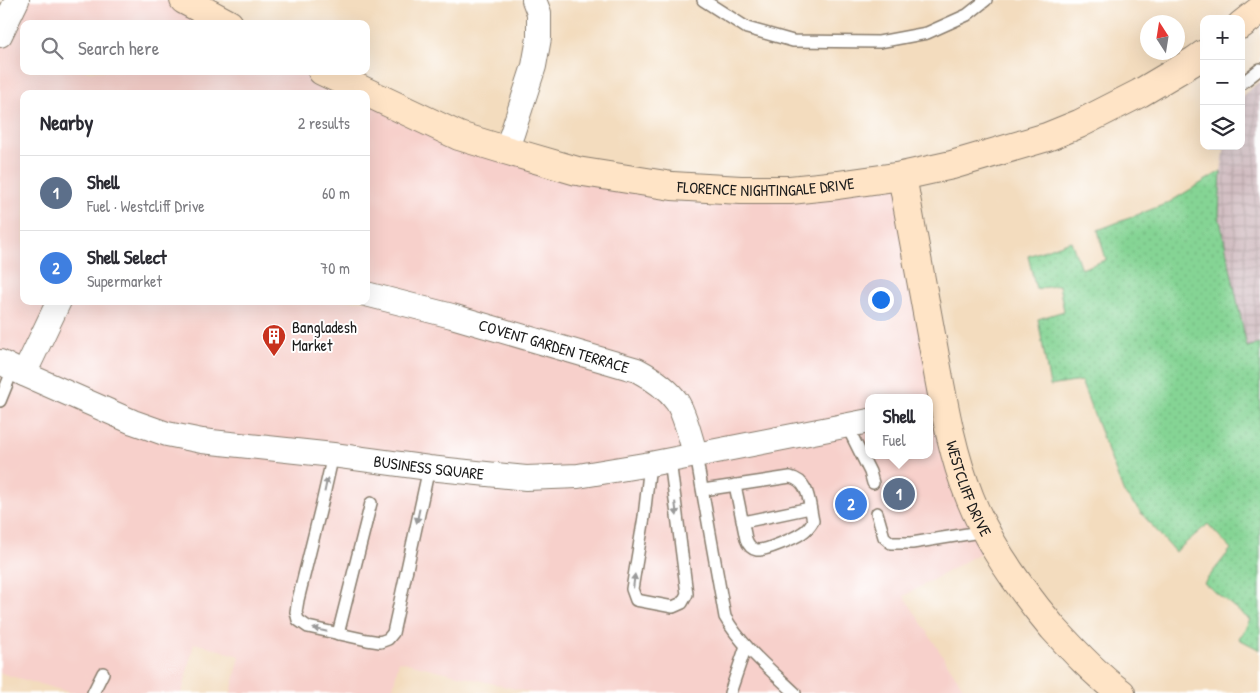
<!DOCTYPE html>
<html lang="en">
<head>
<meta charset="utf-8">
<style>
	:root { --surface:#fff; --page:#f7f7f7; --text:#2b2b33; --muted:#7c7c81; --line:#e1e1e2; --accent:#c8321e }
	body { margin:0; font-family:"Patrick Hand",sans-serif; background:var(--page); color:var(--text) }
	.controls { position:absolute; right:15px; top:15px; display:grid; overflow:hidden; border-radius:10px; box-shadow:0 5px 20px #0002 }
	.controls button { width:45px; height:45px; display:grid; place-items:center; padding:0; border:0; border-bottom:1px solid var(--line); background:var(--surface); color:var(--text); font:25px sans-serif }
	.compass { position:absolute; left:1140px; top:15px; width:45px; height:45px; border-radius:50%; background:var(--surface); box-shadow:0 5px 20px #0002; rotate:348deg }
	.you { position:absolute; left:880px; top:299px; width:18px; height:18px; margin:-12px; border:4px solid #fff; border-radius:50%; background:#1a73e8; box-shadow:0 0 0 8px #1a73e833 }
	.badge { display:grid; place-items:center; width:32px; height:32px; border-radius:50%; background:var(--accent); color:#fff; font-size:16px; font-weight:700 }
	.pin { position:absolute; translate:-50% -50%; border:2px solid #fff; box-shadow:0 1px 5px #0006 }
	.popup { position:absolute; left:865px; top:394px; width:68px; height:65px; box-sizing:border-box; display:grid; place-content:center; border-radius:10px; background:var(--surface); filter:drop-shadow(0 1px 4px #0005); font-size:16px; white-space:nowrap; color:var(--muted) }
	.popup b { font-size:19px; color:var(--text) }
	.popup::after { content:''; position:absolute; left:50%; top:100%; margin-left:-10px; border:10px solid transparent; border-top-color:var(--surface) }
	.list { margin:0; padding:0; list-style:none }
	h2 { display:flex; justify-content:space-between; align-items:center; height:65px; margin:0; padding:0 20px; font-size:21px }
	h2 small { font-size:16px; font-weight:400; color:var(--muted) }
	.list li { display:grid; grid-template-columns:32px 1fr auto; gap:15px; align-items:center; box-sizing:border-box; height:75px; padding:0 20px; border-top:1px solid var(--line) }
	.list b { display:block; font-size:19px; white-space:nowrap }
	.list p { margin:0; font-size:16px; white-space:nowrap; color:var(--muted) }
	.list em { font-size:16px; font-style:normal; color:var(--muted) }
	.icon { flex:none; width:28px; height:28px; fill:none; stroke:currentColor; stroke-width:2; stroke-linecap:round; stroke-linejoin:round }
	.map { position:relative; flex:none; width:1260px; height:693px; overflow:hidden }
	.search { position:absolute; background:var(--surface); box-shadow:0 5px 20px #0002; left:20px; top:20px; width:350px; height:55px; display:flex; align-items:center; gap:12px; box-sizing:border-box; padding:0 18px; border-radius:10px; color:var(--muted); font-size:19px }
	.panel { position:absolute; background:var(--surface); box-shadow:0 5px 20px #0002; left:20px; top:90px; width:350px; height:215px; border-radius:10px }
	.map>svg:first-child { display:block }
	.built { fill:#f7d0cb; fill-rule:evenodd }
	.industrial { fill:url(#industrial-grid) }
	.grass { fill:url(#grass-dots); stroke:#507858 }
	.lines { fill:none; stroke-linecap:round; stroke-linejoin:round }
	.lane-casing { stroke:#887c6d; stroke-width:14 }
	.street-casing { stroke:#887c6d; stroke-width:26 }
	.secondary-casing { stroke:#887c6d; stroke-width:30 }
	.lane { stroke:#fff; stroke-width:11 }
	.street { stroke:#fff; stroke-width:24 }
	.secondary { stroke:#ffe4c6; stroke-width:28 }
	.oneway { fill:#999 }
	.labels { text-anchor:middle; stroke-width:4; stroke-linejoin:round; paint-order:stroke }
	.street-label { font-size:16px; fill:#1c1c1c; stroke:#fff }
	.poi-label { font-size:16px; fill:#1c1c1c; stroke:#fff; text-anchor:start }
</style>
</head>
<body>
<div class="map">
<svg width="1260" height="693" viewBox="0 0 1260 693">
	<defs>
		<pattern id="industrial-grid" width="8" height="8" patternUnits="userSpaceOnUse" patternTransform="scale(1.25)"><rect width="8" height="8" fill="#d2bec2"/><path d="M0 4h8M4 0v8" fill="none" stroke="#b4a3a6"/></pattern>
		<pattern id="grass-dots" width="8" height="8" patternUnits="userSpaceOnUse" patternTransform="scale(1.25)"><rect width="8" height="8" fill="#85d494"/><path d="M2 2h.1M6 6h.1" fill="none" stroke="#72b57f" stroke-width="1.8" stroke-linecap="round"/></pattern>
	</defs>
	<rect width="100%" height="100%" fill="#fff"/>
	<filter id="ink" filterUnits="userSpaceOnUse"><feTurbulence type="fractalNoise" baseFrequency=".02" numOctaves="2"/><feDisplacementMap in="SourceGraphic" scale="10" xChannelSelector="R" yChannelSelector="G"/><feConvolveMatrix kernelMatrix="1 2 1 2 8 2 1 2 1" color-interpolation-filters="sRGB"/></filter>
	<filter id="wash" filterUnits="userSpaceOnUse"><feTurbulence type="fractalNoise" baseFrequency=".0096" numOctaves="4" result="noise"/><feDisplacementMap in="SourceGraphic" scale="20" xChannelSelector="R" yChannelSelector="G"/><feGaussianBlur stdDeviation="1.12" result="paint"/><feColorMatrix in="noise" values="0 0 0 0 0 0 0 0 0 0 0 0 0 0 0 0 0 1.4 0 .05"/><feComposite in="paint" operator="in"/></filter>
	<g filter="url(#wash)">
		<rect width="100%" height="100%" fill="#f3dcbe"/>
		<path class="built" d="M18 0H184L230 24H24V71H324L430 121 672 186 903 175 945 405 996 544 904 596 964 689 968 693H532L399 661 392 693H231L240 656 194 643 182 693H72L0 673V36ZM24 94H366V301H24ZM869 398H929V455H869Z"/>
		<polygon class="industrial" points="1260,81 1260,344 1247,347 1219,216 1221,171 1225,146 1241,146 1241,97"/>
		<polygon class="grass" points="1221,171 1219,216 1247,347 1260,344 1260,650 1239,639 1250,620 1204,583 1231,549 1208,524 1175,552 1124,493 1081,381 1050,386 1038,319 1064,311 1059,285 1036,289 1028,256 1071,241 1081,269 1106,260 1098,230 1168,203"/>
	</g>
	<g filter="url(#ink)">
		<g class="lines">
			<g class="lane-casing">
				<g id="lane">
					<polyline points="703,0 747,28 793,41 879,42 927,33 967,15 986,0"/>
					<polyline points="1241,84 1260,69"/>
					<polyline points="0,401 13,369"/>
					<polyline points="847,426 870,472 873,483"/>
					<polyline points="333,455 323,499 298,600 296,612 298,620 308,627 367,640 380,642 388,639 393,633 429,468"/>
					<path d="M696 455 725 617C742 647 770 669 795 693"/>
					<polyline points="650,464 644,517 632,589 636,600 673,607 682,603 687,594 670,460"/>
					<path d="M703 490 790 477C810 481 809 504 813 521 810 526 807 530 802 533 795 538 765 551 757 550 751 549 748 545 746 539L735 485"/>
					<polyline points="877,513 884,537 891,543 912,543 986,531"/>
					<polyline points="743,522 810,508"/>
					<polyline points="338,634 371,503"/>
					<polyline points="93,693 103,673"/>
					<polyline points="730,693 746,646"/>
				</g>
			</g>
			<g class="street-casing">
				<g id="street">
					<polyline points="0,35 17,0"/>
					<polyline points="505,150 512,134 534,66 539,38 539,13 534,0"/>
					<path id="s1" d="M366 294 452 316 637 370C652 378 667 388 677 402 686 416 690 439 696 455"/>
					<path id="s2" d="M0 362 24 374 133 422 167 434 202 441 333 455 429 468 526 478 578 476 650 464 869 421"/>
					<polyline points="24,374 59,301"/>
				</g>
			</g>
			<g class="secondary-casing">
				<g id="secondary">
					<polyline points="184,0 229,24"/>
					<polyline points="1241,25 1260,10"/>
					<path id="s3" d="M322 71 459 136 505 150 577 171 672 186 741 190H790L838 185 902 176 952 165 1047 137 1079 124 1140 93 1194 61 1204 54"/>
					<path id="s4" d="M902 176C913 234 923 293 934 351 943 400 951 451 970 498 989 546 1020 589 1053 628 1073 650 1097 676 1121 693"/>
				</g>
			</g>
			<use href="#lane" class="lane"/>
			<use href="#street" class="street"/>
			<use href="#secondary" class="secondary"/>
		</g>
		<defs><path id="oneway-solid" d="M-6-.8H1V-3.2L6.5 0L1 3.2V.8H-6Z" transform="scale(1.25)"/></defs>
		<g class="oneway">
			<use href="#oneway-solid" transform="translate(326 485) rotate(-78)"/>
			<use href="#oneway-solid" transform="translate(676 509) rotate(83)"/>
			<use href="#oneway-solid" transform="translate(418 516) rotate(102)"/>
			<use href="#oneway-solid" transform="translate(634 581) rotate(-83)"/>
			<use href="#oneway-solid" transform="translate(320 630) rotate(-167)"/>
		</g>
	</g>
	<defs>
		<g id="building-pin" transform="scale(1.25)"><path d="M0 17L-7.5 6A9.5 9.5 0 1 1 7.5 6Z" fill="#c8321e" stroke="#fff"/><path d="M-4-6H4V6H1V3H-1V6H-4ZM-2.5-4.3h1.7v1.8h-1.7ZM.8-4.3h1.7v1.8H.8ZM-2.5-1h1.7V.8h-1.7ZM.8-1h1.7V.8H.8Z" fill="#fff"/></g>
	</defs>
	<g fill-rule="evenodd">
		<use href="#building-pin" x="274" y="336"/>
	</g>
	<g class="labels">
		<g class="street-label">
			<text dy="6" stroke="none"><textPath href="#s3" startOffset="465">FLORENCE NIGHTINGALE DRIVE</textPath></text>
			<text dy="6" stroke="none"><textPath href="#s1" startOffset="195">COVENT GARDEN TERRACE</textPath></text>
			<text dy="6" stroke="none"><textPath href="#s2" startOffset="446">BUSINESS SQUARE</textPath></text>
			<text dy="6" stroke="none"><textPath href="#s4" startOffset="320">WESTCLIFF DRIVE</textPath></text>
		</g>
		<g class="poi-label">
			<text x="292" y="333">Bangladesh<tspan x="292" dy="18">Market</tspan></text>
		</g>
	</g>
</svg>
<div class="controls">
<button>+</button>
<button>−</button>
<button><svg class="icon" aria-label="layers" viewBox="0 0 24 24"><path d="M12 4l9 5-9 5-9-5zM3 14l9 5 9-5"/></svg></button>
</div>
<svg class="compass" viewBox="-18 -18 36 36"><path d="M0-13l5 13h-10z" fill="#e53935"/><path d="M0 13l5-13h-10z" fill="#7c7c81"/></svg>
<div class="you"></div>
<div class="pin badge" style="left:899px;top:494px;background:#5c6f8a">1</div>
<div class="popup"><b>Shell</b>Fuel</div>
<div class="pin badge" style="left:851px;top:504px;background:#3f7fe0">2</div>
<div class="search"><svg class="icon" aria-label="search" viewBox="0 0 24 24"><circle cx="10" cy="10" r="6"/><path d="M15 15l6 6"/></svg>Search here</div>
<section class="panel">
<h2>Nearby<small>2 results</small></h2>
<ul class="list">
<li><span class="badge" style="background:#5c6f8a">1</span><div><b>Shell</b><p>Fuel · Westcliff Drive</p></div><em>60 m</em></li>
<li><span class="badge" style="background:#3f7fe0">2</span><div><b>Shell Select</b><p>Supermarket</p></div><em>70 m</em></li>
</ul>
</section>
</div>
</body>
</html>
